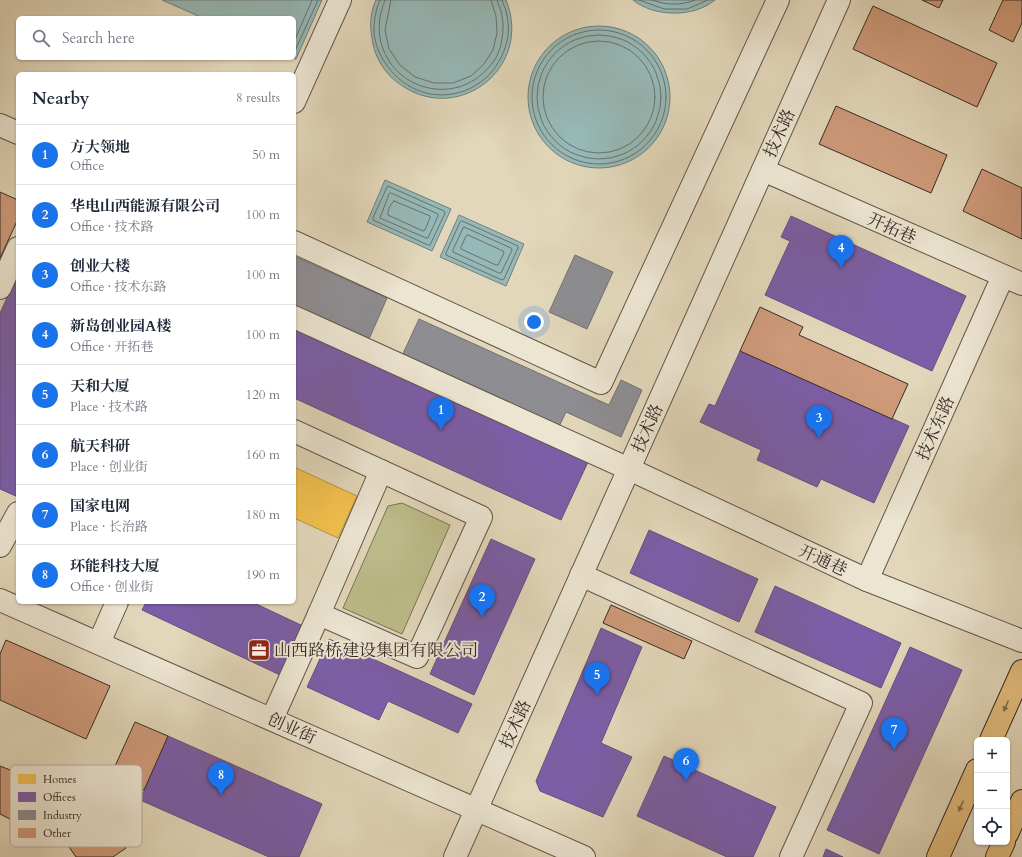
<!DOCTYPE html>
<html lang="en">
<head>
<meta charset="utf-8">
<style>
	:root { --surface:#fff; --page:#f6f6f7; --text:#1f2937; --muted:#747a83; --line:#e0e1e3; --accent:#1a73e8 }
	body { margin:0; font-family:Cardo,"Noto Serif SC",serif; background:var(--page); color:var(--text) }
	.controls { position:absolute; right:12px; bottom:12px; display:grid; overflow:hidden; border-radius:6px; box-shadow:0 1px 3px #0004 }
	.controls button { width:36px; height:36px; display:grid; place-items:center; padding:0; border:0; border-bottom:1px solid var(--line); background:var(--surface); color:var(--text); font:20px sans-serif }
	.you { position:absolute; left:534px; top:322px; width:14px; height:14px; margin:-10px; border:3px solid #fff; border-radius:50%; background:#1a73e8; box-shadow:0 0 0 6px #1a73e833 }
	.badge { display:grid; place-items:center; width:26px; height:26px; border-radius:50%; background:var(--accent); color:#fff; font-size:13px; font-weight:700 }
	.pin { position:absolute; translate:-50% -33px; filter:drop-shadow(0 1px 2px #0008) }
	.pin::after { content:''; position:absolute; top:21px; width:14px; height:12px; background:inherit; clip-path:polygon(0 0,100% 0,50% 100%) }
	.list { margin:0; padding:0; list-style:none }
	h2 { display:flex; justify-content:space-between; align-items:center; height:52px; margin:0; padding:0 16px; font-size:17px }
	h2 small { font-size:13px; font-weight:400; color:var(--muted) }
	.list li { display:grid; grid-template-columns:26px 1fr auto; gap:12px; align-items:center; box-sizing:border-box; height:60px; padding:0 16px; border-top:1px solid var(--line) }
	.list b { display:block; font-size:15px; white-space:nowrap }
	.list p { margin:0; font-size:13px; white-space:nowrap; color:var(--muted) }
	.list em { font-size:13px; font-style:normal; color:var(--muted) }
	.icon { flex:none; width:22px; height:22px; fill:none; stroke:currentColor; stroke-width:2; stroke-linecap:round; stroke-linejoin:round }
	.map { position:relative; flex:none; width:1022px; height:857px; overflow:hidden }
	.search { position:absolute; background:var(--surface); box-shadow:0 1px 3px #0004; left:16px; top:16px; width:280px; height:44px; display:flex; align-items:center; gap:10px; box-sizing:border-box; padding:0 14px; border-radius:6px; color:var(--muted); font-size:15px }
	.panel { position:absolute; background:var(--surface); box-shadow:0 1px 3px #0004; left:16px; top:72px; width:280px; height:532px; border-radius:6px }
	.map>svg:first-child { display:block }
	.green { fill:#bcbc8a; stroke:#7a7458 }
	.water { fill:#96b8b6; stroke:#70807c }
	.homes { fill:#f2c14e; stroke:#ba9442 }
	.offices { fill:#7b5ea7; stroke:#674f80 }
	.industry { fill:#8d8d92; stroke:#747071 }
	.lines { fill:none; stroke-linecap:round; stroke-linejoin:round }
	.shore { stroke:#67726e; stroke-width:1 }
	.building { fill:#ce9a7a; stroke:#382b25 }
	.minor-casing { stroke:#62564a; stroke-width:24 }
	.major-casing { stroke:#382b25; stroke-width:24 }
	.minor { stroke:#ece5d2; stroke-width:22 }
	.major { stroke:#e1bc7d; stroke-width:22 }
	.oneway { fill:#846c4d }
	.labels { text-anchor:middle; stroke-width:4; stroke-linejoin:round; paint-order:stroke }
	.street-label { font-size:17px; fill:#382b25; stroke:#ece5d2 }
	.poi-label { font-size:17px; fill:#382b25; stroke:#ece5d2; text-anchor:start }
	.key { fill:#ece5d2; stroke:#b6ad9e; stroke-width:1 }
	.key-label { font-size:11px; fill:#382b25 }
</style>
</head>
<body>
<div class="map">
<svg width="1022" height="857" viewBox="0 0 1022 857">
	<rect width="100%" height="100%" fill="#e2d7ba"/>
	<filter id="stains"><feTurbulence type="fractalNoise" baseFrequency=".005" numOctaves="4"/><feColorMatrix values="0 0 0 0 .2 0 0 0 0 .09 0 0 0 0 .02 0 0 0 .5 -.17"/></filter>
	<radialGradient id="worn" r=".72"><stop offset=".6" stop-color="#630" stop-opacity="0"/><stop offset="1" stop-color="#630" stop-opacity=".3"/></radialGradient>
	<polygon class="green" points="402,503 450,525 402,634 343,608 388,506"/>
	<g class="water">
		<polygon points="162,0 322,0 296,59 293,58 294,58 294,18 203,18"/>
		<path d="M376 0H506C534 69 455 128 397 82 385 73 376 59 373 44 370 30 369 14 376 0Z"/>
		<path d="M633 0H715C693 18 654 17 633 0Z"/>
		<circle cx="599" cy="97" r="71"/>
		<polygon points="385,180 451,209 432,251 367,222"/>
		<polygon points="459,215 524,244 506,286 440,257"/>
	</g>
	<polygon class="homes" points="294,467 357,496 338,538 294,518"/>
	<g class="offices">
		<polygon points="791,216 966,296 932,371 765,295 790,241 781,237"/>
		<polygon points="18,274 18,497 0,489 0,313"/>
		<polygon points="294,327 588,462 561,520 294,398"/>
		<polygon points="740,351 909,426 874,503 821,479 817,487 757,460 761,450 700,422 709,404 715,406"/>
		<polygon points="649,530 758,579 739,622 630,573"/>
		<polygon points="491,539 535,559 474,695 430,674"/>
		<polygon points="775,586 901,643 881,688 755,632"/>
		<polygon points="146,602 252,602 303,626 280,675 142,610"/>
		<polygon points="601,628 642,647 601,743 632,757 603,817 540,791 536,781"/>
		<polygon points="329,639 472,704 458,733 388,701 379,720 307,687"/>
		<polygon points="910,647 962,670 879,854 827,830"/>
		<polygon points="168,736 322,804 299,857 269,857 140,800"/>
		<polygon points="664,756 776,807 753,857 727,857 637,816"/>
		<polygon points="826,849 843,857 823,857"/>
	</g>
	<g class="industry">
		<polygon points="575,255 613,272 587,329 549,312"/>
		<polygon points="296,257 387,298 366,346 294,314 294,261"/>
		<polygon points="419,319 609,405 621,380 642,390 621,437 566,412 557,431 400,360"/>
	</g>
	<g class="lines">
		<g class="shore">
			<path d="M380 0C379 3 378 5 377 8 375 15 374 23 374 30 374 40 378 52 384 61 419 117 497 100 508 36 509 29 508 18 506 11 505 7 503 4 502 0"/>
			<path d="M385 0C384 4 383 5 382 9 378 21 378 39 384 51 399 89 449 102 481 75 488 69 496 60 499 51 503 39 504 26 502 15 501 9 498 5 497 0"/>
			<polyline points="391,0 385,30 389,49 400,65 415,77 434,83 453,83 471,76 484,64 493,50 497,33 496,16 491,0"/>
			<polyline points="639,0 664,9 687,9 708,0"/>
			<path d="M652 0C666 5 680 6 695 0"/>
			<circle cx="599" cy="97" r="67"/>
			<circle cx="599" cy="97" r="62"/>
			<circle cx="599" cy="97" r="56"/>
			<polyline points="294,42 312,0"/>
			<polyline points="294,53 318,0"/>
			<polygon points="388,186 444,211 445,213 430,245 428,245 373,220 373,218"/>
			<polygon points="391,193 438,214 438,216 428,238 426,238 380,218 389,194"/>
			<path d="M394 201 430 216V218L425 230 423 231 388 215C387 211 391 203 394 201Z"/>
			<polygon points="462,221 518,246 518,248 504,279 502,280 446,255 446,253 460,222"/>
			<polygon points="464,227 511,248 512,250 501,273 499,273 453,252 453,250"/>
			<polygon points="468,235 503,251 504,253 498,265 496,265 461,249 461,247 466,236"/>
		</g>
	</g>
	<g class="building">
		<polygon points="922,0 943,0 939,8"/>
		<polygon points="1003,0 1022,0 1022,23 1013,42 989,30"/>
		<polygon points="873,6 997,63 977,107 853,49"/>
		<polygon points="836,106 947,155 931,193 819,144"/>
		<polygon points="982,169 1022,188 1022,239 963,211"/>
		<polygon points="0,192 18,200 18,219 0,258"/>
		<polygon points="760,307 803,327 799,335 908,384 892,419 740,351"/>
		<polygon points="611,605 692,641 684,659 603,623"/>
		<polygon points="6,640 110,686 86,739 0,700 0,654"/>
		<polygon points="135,722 168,736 144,790 111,775"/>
		<polygon points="0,766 28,777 31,771 70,789 67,795 98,809 126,848 113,857 76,857 67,844 50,837 30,838 22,834 14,826 10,819 0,814"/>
	</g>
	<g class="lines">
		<g class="minor-casing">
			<g id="minor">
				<polyline points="294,102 340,0"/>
				<polyline points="0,125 18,133"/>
				<polyline points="763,170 1022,284"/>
				<polyline points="294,242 601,383 778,0"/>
				<polyline points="0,288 18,248"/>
				<polyline points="294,317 629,469 867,580 1022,641"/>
				<polyline points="0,546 18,513"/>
				<polyline points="581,575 861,703 791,857"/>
				<polyline points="867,580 1003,276"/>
				<polyline points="0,600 584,857"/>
				<polyline points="319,614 381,471"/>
				<polyline points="99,643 117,602"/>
				<polyline points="272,719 319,614 417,657 481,517 294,431"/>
				<polyline points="455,857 839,0"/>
			</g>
		</g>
		<g class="major-casing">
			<g id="major">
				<polyline points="991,740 1022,671"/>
				<polyline points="1007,834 1022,801"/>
				<polyline points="938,857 977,770"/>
				<polyline points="997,857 1004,842"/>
			</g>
		</g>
		<use href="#minor" class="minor"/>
		<use href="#major" class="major"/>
	</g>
	<defs><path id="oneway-solid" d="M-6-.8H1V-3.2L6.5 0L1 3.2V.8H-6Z"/></defs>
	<g class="oneway">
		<use href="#oneway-solid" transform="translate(1006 706) rotate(114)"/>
		<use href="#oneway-solid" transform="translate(961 806) rotate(114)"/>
	</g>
	<defs>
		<g id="office-square" transform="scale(1.15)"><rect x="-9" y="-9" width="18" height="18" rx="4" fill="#8f2418" stroke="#ece5d2"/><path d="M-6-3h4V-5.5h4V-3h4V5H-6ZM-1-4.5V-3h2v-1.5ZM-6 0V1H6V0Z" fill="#fff"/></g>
	</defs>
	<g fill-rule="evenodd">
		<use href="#office-square" x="259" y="650"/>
	</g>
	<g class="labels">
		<g class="street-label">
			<text transform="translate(779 133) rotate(-66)" y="6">技术路</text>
			<text transform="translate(892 228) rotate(24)" y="6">开拓巷</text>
			<text transform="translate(647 428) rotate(-66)" y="6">技术路</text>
			<text transform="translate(935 428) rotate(-66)" y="6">技术东路</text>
			<text transform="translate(823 560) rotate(25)" y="6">开通巷</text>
			<text transform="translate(515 724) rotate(-66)" y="6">技术路</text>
			<text transform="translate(292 728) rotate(24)" y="6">创业街</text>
		</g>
		<g class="poi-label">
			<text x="274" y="656">山西路桥建设集团有限公司</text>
		</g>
	</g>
	<rect x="10" y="765" width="132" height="82" rx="6" class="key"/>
	<rect x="18" y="774" width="18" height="10" fill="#f2c14e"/>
	<rect x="18" y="792" width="18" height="10" fill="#7b5ea7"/>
	<rect x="18" y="810" width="18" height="10" fill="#8d8d92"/>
	<rect x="18" y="828" width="18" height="10" fill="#ce9a7a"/>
	<g class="key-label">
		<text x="43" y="783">Homes</text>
		<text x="43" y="801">Offices</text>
		<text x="43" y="819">Industry</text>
		<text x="43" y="837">Other</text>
	</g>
	<rect width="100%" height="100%" filter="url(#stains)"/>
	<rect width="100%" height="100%" fill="url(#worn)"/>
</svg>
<div class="controls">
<button>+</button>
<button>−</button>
<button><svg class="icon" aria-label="locate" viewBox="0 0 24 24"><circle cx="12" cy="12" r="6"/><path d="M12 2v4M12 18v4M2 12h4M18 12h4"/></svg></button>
</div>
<div class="you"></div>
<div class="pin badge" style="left:441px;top:430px">1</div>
<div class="pin badge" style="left:482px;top:617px">2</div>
<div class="pin badge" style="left:819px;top:438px">3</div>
<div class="pin badge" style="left:841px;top:268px">4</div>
<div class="pin badge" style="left:597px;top:695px">5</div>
<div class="pin badge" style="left:686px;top:781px">6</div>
<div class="pin badge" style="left:894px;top:750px">7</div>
<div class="pin badge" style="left:221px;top:795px">8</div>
<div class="search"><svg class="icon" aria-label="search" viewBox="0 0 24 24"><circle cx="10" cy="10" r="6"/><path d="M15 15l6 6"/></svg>Search here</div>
<section class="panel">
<h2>Nearby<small>8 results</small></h2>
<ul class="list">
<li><span class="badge">1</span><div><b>方大领地</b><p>Office</p></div><em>50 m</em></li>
<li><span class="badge">2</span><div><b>华电山西能源有限公司</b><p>Office · 技术路</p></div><em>100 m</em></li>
<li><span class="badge">3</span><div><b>创业大楼</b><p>Office · 技术东路</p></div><em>100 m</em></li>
<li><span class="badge">4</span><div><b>新岛创业园A楼</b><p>Office · 开拓巷</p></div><em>100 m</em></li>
<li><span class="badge">5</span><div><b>天和大厦</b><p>Place · 技术路</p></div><em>120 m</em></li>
<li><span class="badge">6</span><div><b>航天科研</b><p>Place · 创业街</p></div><em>160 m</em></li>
<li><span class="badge">7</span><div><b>国家电网</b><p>Place · 长治路</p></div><em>180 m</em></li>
<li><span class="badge">8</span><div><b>环能科技大厦</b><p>Office · 创业街</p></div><em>190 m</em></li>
</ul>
</section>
</div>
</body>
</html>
